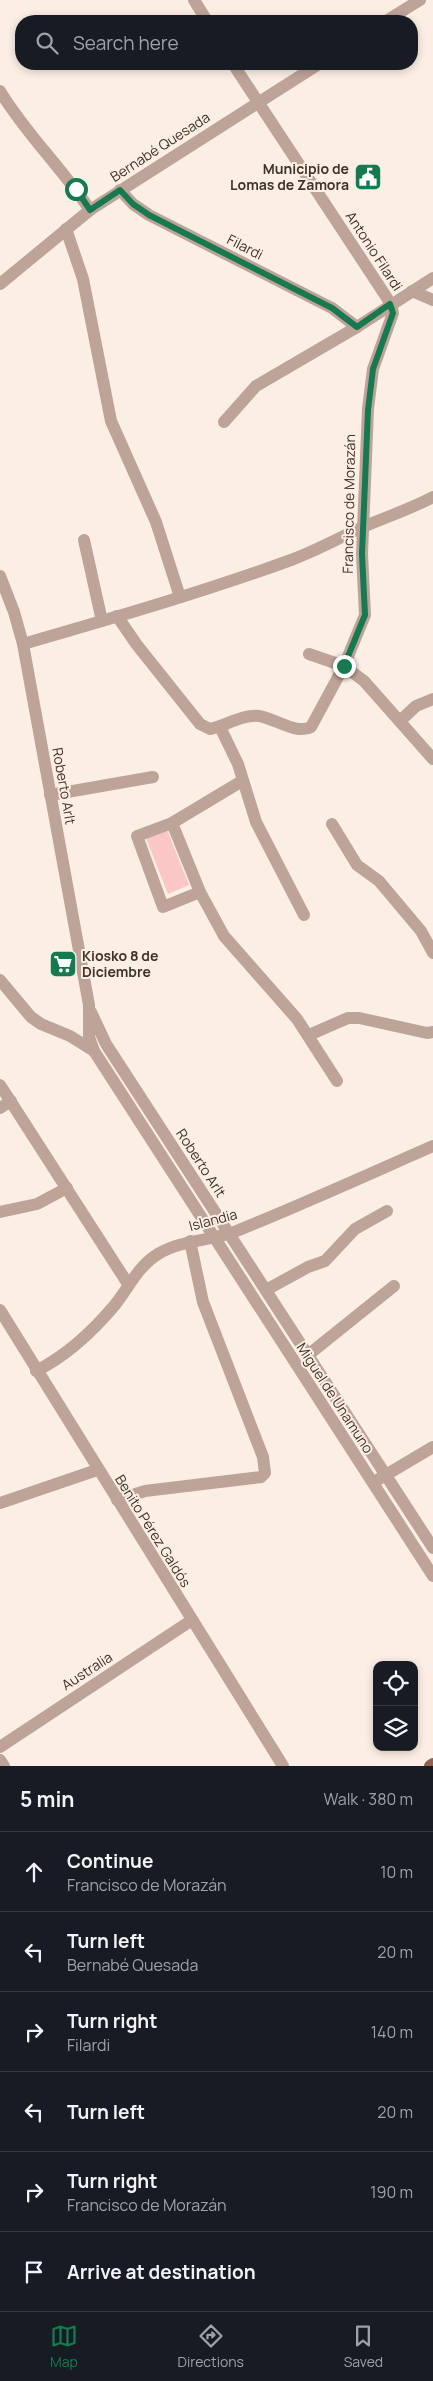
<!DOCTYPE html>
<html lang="en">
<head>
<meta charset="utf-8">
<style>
	:root { --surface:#171b24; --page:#242831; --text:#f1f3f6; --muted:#9ea1a6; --line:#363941; --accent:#177950 }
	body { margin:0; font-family:Manrope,sans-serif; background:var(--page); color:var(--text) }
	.controls { position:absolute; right:15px; bottom:15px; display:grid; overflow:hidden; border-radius:10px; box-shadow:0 2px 8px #0003 }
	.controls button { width:45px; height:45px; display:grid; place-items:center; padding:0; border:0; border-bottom:1px solid var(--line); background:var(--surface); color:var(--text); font:25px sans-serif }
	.stop { position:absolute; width:15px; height:15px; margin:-11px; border:4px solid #177950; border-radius:50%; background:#fff }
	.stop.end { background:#177950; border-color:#fff; box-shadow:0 1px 5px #0008 }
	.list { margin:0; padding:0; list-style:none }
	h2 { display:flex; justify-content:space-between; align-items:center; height:65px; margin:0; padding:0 20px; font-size:21px }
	h2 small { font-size:16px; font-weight:400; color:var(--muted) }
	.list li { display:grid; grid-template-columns:32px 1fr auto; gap:15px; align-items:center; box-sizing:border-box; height:80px; padding:0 20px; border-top:1px solid var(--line) }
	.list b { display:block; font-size:19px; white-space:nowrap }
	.list p { margin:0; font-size:16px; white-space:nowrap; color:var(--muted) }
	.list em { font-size:16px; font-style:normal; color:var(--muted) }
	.icon { flex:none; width:28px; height:28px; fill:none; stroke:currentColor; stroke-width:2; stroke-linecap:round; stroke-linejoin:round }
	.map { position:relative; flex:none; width:433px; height:1766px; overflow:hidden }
	.search { position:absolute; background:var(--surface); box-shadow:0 2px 8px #0003; left:15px; right:15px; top:15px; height:55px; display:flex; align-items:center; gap:12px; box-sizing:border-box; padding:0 18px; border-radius:20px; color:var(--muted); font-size:19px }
	.sheet { height:545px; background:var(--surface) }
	nav { display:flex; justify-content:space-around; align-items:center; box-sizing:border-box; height:70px; border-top:1px solid var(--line); background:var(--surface); font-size:14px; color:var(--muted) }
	nav a { display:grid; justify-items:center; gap:2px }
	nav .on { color:var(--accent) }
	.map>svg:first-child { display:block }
	.green { fill:#fbc7c6 }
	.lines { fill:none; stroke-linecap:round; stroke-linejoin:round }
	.minor { stroke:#bea399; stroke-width:12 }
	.major { stroke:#906251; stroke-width:12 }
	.route { stroke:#177950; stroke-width:6 }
	.labels { text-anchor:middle; stroke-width:4; stroke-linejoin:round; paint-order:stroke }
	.street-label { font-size:14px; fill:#3f3329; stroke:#fbeee4 }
	.poi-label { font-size:14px; font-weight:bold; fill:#3f3329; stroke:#fbeee4; text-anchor:end }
</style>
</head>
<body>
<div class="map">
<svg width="433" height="1766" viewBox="0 0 433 1766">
	<rect width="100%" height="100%" fill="#fbeee4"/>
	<polygon class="green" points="167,830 189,885 168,894 146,838"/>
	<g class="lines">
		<g class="minor">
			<polyline points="194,0 207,21"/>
			<polyline points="386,21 420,0"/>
			<polyline points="233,64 391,304 393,313 373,369 368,409 362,554 365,615 344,666 364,681 433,759"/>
			<path d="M0 91C26 134 62 168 90 210"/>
			<polyline points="120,190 133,204 149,215 332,308 357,327"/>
			<polyline points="66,229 83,279 111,421 156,522 180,597"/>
			<polyline points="0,284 90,210 319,64"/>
			<polyline points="412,291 433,300"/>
			<polyline points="224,422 256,386 357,327 433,278"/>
			<polyline points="84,540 102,621"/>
			<polyline points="0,576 14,612 23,644 89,1005 89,1037 94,1051 433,1576"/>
			<path d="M117 616 137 645 200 724 210 729C225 726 243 714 259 716 274 718 297 735 311 727L344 666 309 654"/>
			<path d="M23 644C113 618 203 592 291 560 318 550 344 535 370 524 392 515 412 508 433 497"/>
			<polyline points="400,721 416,706 433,699"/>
			<polyline points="220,727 238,764 256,822 304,915"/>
			<polyline points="50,795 153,777"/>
			<polyline points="172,823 200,892 224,936 297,1019 337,1081"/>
			<polyline points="332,824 357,865 379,881 421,931 433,953"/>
			<polyline points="200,892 163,907 137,836 172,823 242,781"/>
			<polyline points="0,980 31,1017 41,1024 70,1036 94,1051"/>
			<polyline points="91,1012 106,1044 433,1548"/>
			<polyline points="309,1035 348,1018 359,1018 427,1033 433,1032"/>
			<polyline points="0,1085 128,1284"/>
			<polyline points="0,1108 11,1101"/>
			<polyline points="0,1212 37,1204 67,1188"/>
			<polyline points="266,1290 308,1267 325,1261 355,1229 387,1211"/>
			<polyline points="0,1310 283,1766"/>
			<polyline points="308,1355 394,1286"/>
			<path d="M36 1371C66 1356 92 1332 114 1306 128 1289 138 1266 158 1254 181 1240 209 1241 234 1232 301 1205 367 1175 433 1146"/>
			<polyline points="379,1479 433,1447"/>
			<polyline points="117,1500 145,1491 261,1477 265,1473 263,1457 203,1302 190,1241"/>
			<polyline points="0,1503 97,1470"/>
			<polyline points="0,1747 192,1620"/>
			<polyline points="0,1760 4,1766"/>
		</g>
		<polyline class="major" points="430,1766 433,1764"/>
	</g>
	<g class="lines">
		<polyline class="route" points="76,189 90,210 120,190 133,204 149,215 332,308 357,327 390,304 393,313 373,369 368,410 362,554 365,615 344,666"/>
	</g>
	<defs>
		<g id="civic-square" transform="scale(1.4375)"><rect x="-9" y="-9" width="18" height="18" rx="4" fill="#177950" stroke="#fbeee4"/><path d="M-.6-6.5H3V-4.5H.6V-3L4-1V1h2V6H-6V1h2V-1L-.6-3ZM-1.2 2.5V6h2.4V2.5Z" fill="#fff"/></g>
		<g id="supermarket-square" transform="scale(1.4375)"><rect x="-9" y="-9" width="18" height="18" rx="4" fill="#177950" stroke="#fbeee4"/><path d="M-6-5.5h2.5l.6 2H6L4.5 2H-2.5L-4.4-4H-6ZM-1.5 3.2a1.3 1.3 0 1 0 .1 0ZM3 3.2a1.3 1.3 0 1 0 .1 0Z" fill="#fff"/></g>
	</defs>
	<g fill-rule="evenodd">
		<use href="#civic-square" x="368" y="177"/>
		<use href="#supermarket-square" x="63" y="964"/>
	</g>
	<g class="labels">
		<g class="street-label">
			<text transform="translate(160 147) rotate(-33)" y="5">Bernabé Quesada</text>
			<text transform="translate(245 247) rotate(27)" y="5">Filardi</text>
			<text transform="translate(374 251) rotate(57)" y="5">Antonio Filardi</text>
			<text transform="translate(349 504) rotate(-89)" y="5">Francisco de Morazán</text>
			<text transform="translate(64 786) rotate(80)" y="5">Roberto Arlt</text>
			<text transform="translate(201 1163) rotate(57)" y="5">Roberto Arlt</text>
			<text transform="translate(213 1220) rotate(-15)" y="5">Islandia</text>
			<text transform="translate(335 1398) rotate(57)" y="5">Miguel de Unamuno</text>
			<text transform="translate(153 1531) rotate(58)" y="5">Benito Pérez Galdós</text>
			<text transform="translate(87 1671) rotate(-33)" y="5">Australia</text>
		</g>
		<g class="poi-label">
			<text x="349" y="174">Municipio de<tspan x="349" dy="16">Lomas de Zamora</tspan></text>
			<text x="82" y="961" text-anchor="start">Kiosko 8 de<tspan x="82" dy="16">Diciembre</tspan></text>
		</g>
	</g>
</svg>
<div class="controls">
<button><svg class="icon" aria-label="locate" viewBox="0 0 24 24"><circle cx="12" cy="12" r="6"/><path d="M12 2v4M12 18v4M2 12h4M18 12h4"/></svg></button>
<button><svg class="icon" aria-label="layers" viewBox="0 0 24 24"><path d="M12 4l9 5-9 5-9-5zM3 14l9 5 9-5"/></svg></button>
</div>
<div class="stop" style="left:76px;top:189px"></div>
<div class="stop end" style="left:344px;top:666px"></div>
<div class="search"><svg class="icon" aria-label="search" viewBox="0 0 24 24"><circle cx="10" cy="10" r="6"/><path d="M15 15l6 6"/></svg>Search here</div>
</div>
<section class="sheet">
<h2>5 min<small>Walk · 380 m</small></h2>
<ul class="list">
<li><svg class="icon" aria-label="ahead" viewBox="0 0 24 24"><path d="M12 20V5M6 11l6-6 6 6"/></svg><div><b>Continue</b><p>Francisco de Morazán</p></div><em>10 m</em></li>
<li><svg class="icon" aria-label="left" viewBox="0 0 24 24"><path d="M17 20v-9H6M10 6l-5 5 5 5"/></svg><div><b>Turn left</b><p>Bernabé Quesada</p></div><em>20 m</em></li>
<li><svg class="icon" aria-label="right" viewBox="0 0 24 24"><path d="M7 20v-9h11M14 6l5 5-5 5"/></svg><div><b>Turn right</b><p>Filardi</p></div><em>140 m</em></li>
<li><svg class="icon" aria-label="left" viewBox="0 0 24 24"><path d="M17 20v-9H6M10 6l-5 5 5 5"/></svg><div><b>Turn left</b></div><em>20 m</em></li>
<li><svg class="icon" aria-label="right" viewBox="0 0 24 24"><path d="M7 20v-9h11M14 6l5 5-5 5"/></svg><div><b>Turn right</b><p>Francisco de Morazán</p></div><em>190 m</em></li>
<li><svg class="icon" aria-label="arrive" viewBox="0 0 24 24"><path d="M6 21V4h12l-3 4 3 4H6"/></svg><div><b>Arrive at destination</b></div></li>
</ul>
</section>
<nav>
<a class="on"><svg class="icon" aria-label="map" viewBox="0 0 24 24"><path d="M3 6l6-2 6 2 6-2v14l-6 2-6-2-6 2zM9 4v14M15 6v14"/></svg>Map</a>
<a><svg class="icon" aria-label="directions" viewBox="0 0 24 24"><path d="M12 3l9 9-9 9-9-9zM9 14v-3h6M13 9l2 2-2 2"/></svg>Directions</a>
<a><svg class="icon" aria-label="saved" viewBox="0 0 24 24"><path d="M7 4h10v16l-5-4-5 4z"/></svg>Saved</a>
</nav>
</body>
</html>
